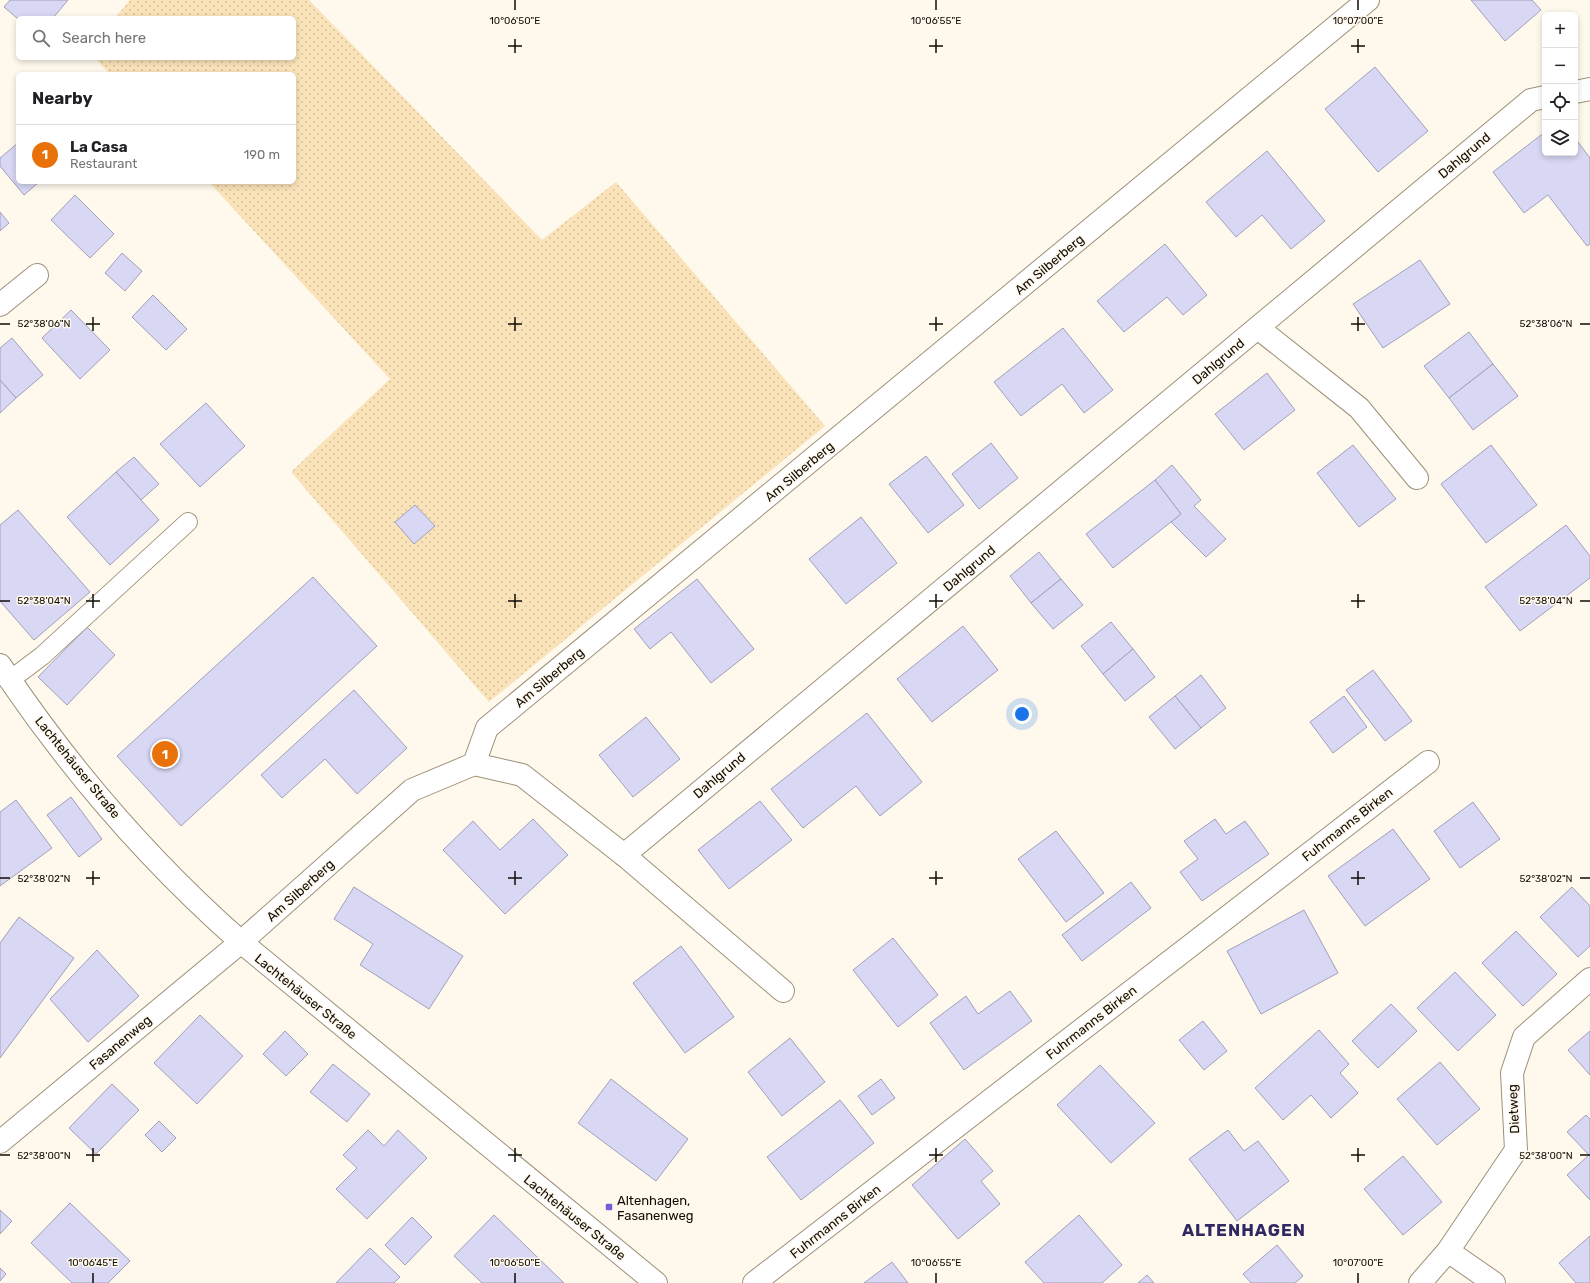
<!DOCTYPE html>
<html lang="en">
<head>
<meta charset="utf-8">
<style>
	:root { --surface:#fff; --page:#f6f6f6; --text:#202124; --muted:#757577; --line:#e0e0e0; --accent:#111827 }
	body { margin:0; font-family:Rubik,sans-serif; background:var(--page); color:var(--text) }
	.controls { position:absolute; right:12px; top:12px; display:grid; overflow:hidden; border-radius:6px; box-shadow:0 2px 6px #0003 }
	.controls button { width:36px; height:36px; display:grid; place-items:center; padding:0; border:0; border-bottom:1px solid var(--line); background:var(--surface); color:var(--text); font:20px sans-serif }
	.you { position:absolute; left:1022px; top:714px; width:14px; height:14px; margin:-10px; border:3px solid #fff; border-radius:50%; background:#1a73e8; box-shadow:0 0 0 6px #1a73e833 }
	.badge { display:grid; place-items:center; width:26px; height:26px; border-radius:50%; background:var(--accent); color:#fff; font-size:13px; font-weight:700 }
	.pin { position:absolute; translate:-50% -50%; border:2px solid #fff; box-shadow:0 1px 4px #0006 }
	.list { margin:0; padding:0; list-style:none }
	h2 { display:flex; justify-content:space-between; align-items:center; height:52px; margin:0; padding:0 16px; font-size:17px }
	h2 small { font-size:13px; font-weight:400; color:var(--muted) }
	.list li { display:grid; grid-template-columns:26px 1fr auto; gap:12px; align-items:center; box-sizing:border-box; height:60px; padding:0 16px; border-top:1px solid var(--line) }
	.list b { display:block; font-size:15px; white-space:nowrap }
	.list p { margin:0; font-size:13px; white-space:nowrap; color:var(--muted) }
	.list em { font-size:13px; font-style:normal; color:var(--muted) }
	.icon { flex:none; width:22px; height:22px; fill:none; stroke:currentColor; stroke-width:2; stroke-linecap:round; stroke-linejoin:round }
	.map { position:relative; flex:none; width:1590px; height:1283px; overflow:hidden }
	.search { position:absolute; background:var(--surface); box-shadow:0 2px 6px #0003; left:16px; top:16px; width:280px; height:44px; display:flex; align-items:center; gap:10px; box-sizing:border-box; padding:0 14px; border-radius:6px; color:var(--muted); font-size:15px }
	.panel { position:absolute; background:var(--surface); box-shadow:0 2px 6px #0003; left:16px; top:72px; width:280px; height:112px; border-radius:6px }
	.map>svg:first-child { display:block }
	.green { fill:url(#green-dots) }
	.building { fill:#d8d7f4; stroke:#a1a0bb }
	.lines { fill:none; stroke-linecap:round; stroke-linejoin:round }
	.lane-casing { stroke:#9e9078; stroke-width:20 }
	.street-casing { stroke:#9e9078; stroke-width:24 }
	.secondary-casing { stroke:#9e9078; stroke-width:24 }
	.lane { stroke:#fff; stroke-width:18 }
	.street { stroke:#fff; stroke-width:22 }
	.secondary { stroke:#fff; stroke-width:22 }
	.ticks { fill:none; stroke:#100b04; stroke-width:1.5 }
	.poi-dot { fill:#7260da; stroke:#fef8ed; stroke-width:1.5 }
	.labels { text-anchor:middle; stroke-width:3; stroke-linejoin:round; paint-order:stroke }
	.street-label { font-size:13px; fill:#100b04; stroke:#fef8ed }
	.poi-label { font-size:13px; fill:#100b04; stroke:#fef8ed; text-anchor:start }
	.district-label { font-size:17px; font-weight:bold; letter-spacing:1px; fill:#312863; stroke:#fef8ed }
	.ticks-label { font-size:10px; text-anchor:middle; fill:#100b04; stroke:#fef8ed; stroke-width:3; stroke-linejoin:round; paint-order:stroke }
</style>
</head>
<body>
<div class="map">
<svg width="1590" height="1283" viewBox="0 0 1590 1283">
	<defs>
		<pattern id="green-dots" width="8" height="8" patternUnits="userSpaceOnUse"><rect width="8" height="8" fill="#fae3b9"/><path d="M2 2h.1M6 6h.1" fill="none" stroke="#d5c19d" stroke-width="1.8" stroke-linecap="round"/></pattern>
	</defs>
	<rect width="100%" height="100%" fill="#fef8ed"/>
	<polygon class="green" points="130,0 309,0 542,240 616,182 825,426 489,702 291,472 390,379 209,182 294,182 294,74 110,74 95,58 294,58 294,18 115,18"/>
	<g class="building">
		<polygon points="10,0 68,0 53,18 18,19 4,7"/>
		<polygon points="1471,0 1532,0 1541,10 1505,41"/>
		<polygon points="1375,67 1428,131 1378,172 1325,109"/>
		<polygon points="1545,132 1545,153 1575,153 1575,138 1590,158 1590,244 1587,246 1548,195 1524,213 1493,172"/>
		<polygon points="18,143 18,182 39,182 24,195 0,166 0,158"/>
		<polygon points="1267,151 1325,221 1291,249 1262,215 1236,237 1206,202"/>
		<polygon points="75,195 114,234 90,258 51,220"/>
		<polygon points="0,212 9,223 0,231"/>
		<polygon points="1165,244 1207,295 1183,315 1167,297 1124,332 1097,301"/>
		<polygon points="122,253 142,271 125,291 105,273"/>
		<polygon points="1420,260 1450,304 1383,348 1353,304"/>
		<polygon points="153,295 187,329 166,350 132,317"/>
		<polygon points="71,310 110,350 80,379 42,338"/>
		<polygon points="1063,328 1113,390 1084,413 1062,384 1021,416 994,382"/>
		<polygon points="1469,332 1493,364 1449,398 1424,366"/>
		<polygon points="12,338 43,375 16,398 0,380 0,348"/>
		<polygon points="1493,364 1518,396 1473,430 1449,398"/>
		<polygon points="1267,373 1295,410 1244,450 1215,414"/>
		<polygon points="0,380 16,398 0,413"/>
		<polygon points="206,403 245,446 200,487 160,444"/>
		<polygon points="991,443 1018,478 979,509 952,474"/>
		<polygon points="1353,445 1396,499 1359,527 1317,473"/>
		<polygon points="1491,445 1537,505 1486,543 1441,484"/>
		<polygon points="926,456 964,505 928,533 889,484"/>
		<polygon points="134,457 159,484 141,500 116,472"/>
		<polygon points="1172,465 1201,500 1194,506 1226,539 1206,557 1171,522 1181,514 1155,480"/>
		<polygon points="116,472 159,520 110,565 67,517"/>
		<polygon points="1155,480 1181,514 1113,568 1086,534"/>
		<polygon points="415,505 435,526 414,544 395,522"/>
		<polygon points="18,510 90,592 34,640 0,601 0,525"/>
		<polygon points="861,517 897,563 846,604 809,559"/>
		<polygon points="1566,525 1590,556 1590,578 1520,631 1485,587"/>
		<polygon points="1039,552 1061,579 1031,603 1010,576"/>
		<polygon points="313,577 377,646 181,826 117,756"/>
		<polygon points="697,579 754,649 711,683 671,632 650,649 634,629"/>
		<polygon points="1061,579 1083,605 1053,629 1031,603"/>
		<polygon points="1111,622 1133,649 1103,674 1081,646"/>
		<polygon points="963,626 998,670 932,722 897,679"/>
		<polygon points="87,627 115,655 67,705 38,677"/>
		<polygon points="1133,649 1155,677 1125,701 1103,674"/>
		<polygon points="1373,670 1412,721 1385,741 1346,690"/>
		<polygon points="1201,675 1226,708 1201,728 1175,696"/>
		<polygon points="354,690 407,748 357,794 325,759 282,798 261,775"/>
		<polygon points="1175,696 1201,728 1175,749 1149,717"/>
		<polygon points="1344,696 1367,727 1333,753 1310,722"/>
		<polygon points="867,713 922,782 880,816 856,786 803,828 771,789"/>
		<polygon points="646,717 680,759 633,797 599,755"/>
		<polygon points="71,797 102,839 79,857 47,815"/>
		<polygon points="16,800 52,848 0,886 0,812"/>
		<polygon points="760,801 792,840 729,889 698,850"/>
		<polygon points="1473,802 1500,839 1460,868 1434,831"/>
		<polygon points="533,819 568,855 505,914 443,850 473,821 500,850"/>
		<polygon points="1215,819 1226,834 1245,821 1269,854 1202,901 1180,872 1198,859 1184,841"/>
		<polygon points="1393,829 1430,879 1365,926 1328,876"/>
		<polygon points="1056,831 1104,893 1066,922 1018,859"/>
		<polygon points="1131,882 1151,908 1082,961 1062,935"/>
		<polygon points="354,887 463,956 429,1009 360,965 373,944 334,919"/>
		<polygon points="1572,887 1590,906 1590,946 1578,957 1540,917"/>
		<polygon points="1304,910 1338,973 1261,1014 1227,951"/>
		<polygon points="19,917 74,958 0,1058 0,943"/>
		<polygon points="1516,931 1557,974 1523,1006 1482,963"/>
		<polygon points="893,938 938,995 898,1027 853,970"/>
		<polygon points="681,946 734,1017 685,1053 633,983"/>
		<polygon points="97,950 139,996 88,1042 50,999"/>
		<polygon points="1455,972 1496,1015 1458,1051 1417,1008"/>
		<polygon points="1010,991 1032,1021 964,1070 930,1023 966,996 978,1014"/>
		<polygon points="1391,1004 1417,1031 1378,1068 1352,1041"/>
		<polygon points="200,1015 243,1056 197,1104 154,1063"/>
		<polygon points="1203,1021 1227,1051 1204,1070 1179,1040"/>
		<polygon points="1319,1030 1349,1064 1340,1073 1358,1093 1331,1118 1311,1095 1283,1120 1255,1088"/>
		<polygon points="285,1031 308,1054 286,1076 263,1054"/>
		<polygon points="1590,1031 1590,1075 1568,1050"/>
		<polygon points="790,1038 825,1082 782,1116 748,1072"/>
		<polygon points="1440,1062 1480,1109 1437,1145 1397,1099"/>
		<polygon points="333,1064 370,1094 347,1122 310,1092"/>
		<polygon points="1100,1065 1155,1123 1111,1163 1057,1105"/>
		<polygon points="611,1079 688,1139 656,1181 578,1123"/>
		<polygon points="881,1079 895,1098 872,1115 858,1096"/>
		<polygon points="112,1084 139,1110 96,1154 69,1128"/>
		<polygon points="840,1100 874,1143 801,1200 767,1157"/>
		<polygon points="1586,1115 1590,1119 1590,1200 1567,1175 1589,1155 1567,1132"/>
		<polygon points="159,1121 176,1138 162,1152 145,1135"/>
		<polygon points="368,1130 384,1146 398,1130 427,1158 367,1219 336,1189 357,1168 343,1155"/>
		<polygon points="1228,1130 1244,1151 1258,1141 1289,1181 1237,1221 1189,1159"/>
		<polygon points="965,1139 993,1171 981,1181 1000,1204 958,1239 912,1185"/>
		<polygon points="1403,1156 1442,1202 1403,1235 1364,1189"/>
		<polygon points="70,1203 130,1261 108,1283 72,1283 31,1243"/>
		<polygon points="0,1210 12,1221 0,1234"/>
		<polygon points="494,1215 564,1283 482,1283 454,1256"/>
		<polygon points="1079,1215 1122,1265 1102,1283 1044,1283 1025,1262"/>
		<polygon points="412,1217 432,1237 405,1265 385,1245"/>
		<polygon points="1590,1236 1590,1283 1576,1283 1559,1263"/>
		<polygon points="1277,1245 1303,1276 1295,1283 1251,1283 1243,1274"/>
		<polygon points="370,1248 400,1277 394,1283 336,1283"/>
		<polygon points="892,1262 908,1283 864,1283"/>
		<polygon points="0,1268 6,1274 0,1281"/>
		<polygon points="1147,1275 1154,1283 1138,1283"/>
	</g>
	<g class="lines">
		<g class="lane-casing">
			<polyline id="lane" points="10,680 42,656 188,522"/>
		</g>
		<g class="street-casing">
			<g id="street">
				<polyline points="1575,92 1590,89"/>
				<polyline points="0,305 37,275"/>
				<polyline points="1258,328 1359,408 1417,478"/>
				<polyline points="474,764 522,775 624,855 783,991"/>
				<polyline points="624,855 1531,100 1545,97"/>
				<polyline points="0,1142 241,942 412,790 474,764 487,728 1368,0"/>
				<polyline points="1448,1251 1494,1283"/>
				<polyline points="754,1283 1428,762"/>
				<polyline points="1420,1283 1448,1251 1516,1150 1512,1073 1524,1037 1590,979"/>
			</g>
		</g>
		<g class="secondary-casing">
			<path id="secondary" d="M0 665C68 767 149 861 241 942L656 1283"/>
		</g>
		<use href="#lane" class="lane"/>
		<use href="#street" class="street"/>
		<use href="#secondary" class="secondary"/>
	</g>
	<path class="ticks" d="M515 0V10M936 0V10M1358 0V10M515 39V53M936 39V53M1358 39V53M508 46H522M929 46H943M1351 46H1365M93 317V331M515 317V331M936 317V331M1358 317V331M0 324H10M86 324H100M508 324H522M929 324H943M1351 324H1365M1580 324H1590M93 594V608M515 594V608M936 594V608M1358 594V608M0 601H10M86 601H100M508 601H522M929 601H943M1351 601H1365M1580 601H1590M93 871V885M515 871V885M936 871V885M1358 871V885M0 878H10M86 878H100M508 878H522M929 878H943M1351 878H1365M1580 878H1590M93 1148V1162M515 1148V1162M936 1148V1162M1358 1148V1162M0 1155H10M86 1155H100M508 1155H522M929 1155H943M1351 1155H1365M1580 1155H1590M93 1273V1283M515 1273V1283M936 1273V1283M1358 1273V1283"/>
	<rect class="poi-dot" x="605" y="1203" width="8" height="8" rx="2"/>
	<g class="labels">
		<g class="street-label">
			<text transform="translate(1464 155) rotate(-40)" y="5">Dahlgrund</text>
			<text transform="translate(1049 264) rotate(-40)" y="5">Am Silberberg</text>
			<text transform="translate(1218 361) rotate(-40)" y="5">Dahlgrund</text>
			<text transform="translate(799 471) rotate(-40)" y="5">Am Silberberg</text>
			<text transform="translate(969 568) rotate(-40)" y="5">Dahlgrund</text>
			<text transform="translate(549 677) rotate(-40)" y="5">Am Silberberg</text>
			<text transform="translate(78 767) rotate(51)" y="5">Lachtehäuser Straße</text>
			<text transform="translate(719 775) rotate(-40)" y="5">Dahlgrund</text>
			<text transform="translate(1347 824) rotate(-38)" y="5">Fuhrmanns Birken</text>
			<text transform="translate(300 890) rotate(-42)" y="5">Am Silberberg</text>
			<text transform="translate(306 996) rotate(39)" y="5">Lachtehäuser Straße</text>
			<text transform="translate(1091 1022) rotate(-38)" y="5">Fuhrmanns Birken</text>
			<text transform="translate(120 1042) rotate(-40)" y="5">Fasanenweg</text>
			<text transform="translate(1513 1109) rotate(-93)" y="5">Dietweg</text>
			<text transform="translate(575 1217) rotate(39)" y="5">Lachtehäuser Straße</text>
			<text transform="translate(835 1221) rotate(-38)" y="5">Fuhrmanns Birken</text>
		</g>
		<g class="poi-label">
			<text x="617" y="1205">Altenhagen,<tspan x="617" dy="15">Fasanenweg</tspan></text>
		</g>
		<g class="district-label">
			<text x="1244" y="1236">ALTENHAGEN</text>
		</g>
	</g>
	<g class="ticks-label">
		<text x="515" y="24">10°06'50"E</text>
		<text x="936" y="24">10°06'55"E</text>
		<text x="1358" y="24">10°07'00"E</text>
		<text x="44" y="327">52°38'06"N</text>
		<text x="1546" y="327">52°38'06"N</text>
		<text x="44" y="604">52°38'04"N</text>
		<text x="1546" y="604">52°38'04"N</text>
		<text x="44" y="882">52°38'02"N</text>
		<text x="1546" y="882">52°38'02"N</text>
		<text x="44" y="1159">52°38'00"N</text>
		<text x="1546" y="1159">52°38'00"N</text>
		<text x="93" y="1266">10°06'45"E</text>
		<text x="515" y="1266">10°06'50"E</text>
		<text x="936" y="1266">10°06'55"E</text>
		<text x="1358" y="1266">10°07'00"E</text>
	</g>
</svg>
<div class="controls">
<button>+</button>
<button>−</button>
<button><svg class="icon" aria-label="locate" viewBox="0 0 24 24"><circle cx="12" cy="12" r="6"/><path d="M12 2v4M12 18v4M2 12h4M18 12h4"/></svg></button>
<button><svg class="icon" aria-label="layers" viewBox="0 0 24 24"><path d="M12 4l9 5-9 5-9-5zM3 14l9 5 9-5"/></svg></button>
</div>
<div class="you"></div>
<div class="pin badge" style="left:165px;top:754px;background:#e8710a">1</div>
<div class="search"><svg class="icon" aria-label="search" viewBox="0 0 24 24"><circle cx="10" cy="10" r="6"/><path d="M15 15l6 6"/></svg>Search here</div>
<section class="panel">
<h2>Nearby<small></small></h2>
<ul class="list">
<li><span class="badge" style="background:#e8710a">1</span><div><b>La Casa</b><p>Restaurant</p></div><em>190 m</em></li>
</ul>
</section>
</div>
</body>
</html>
